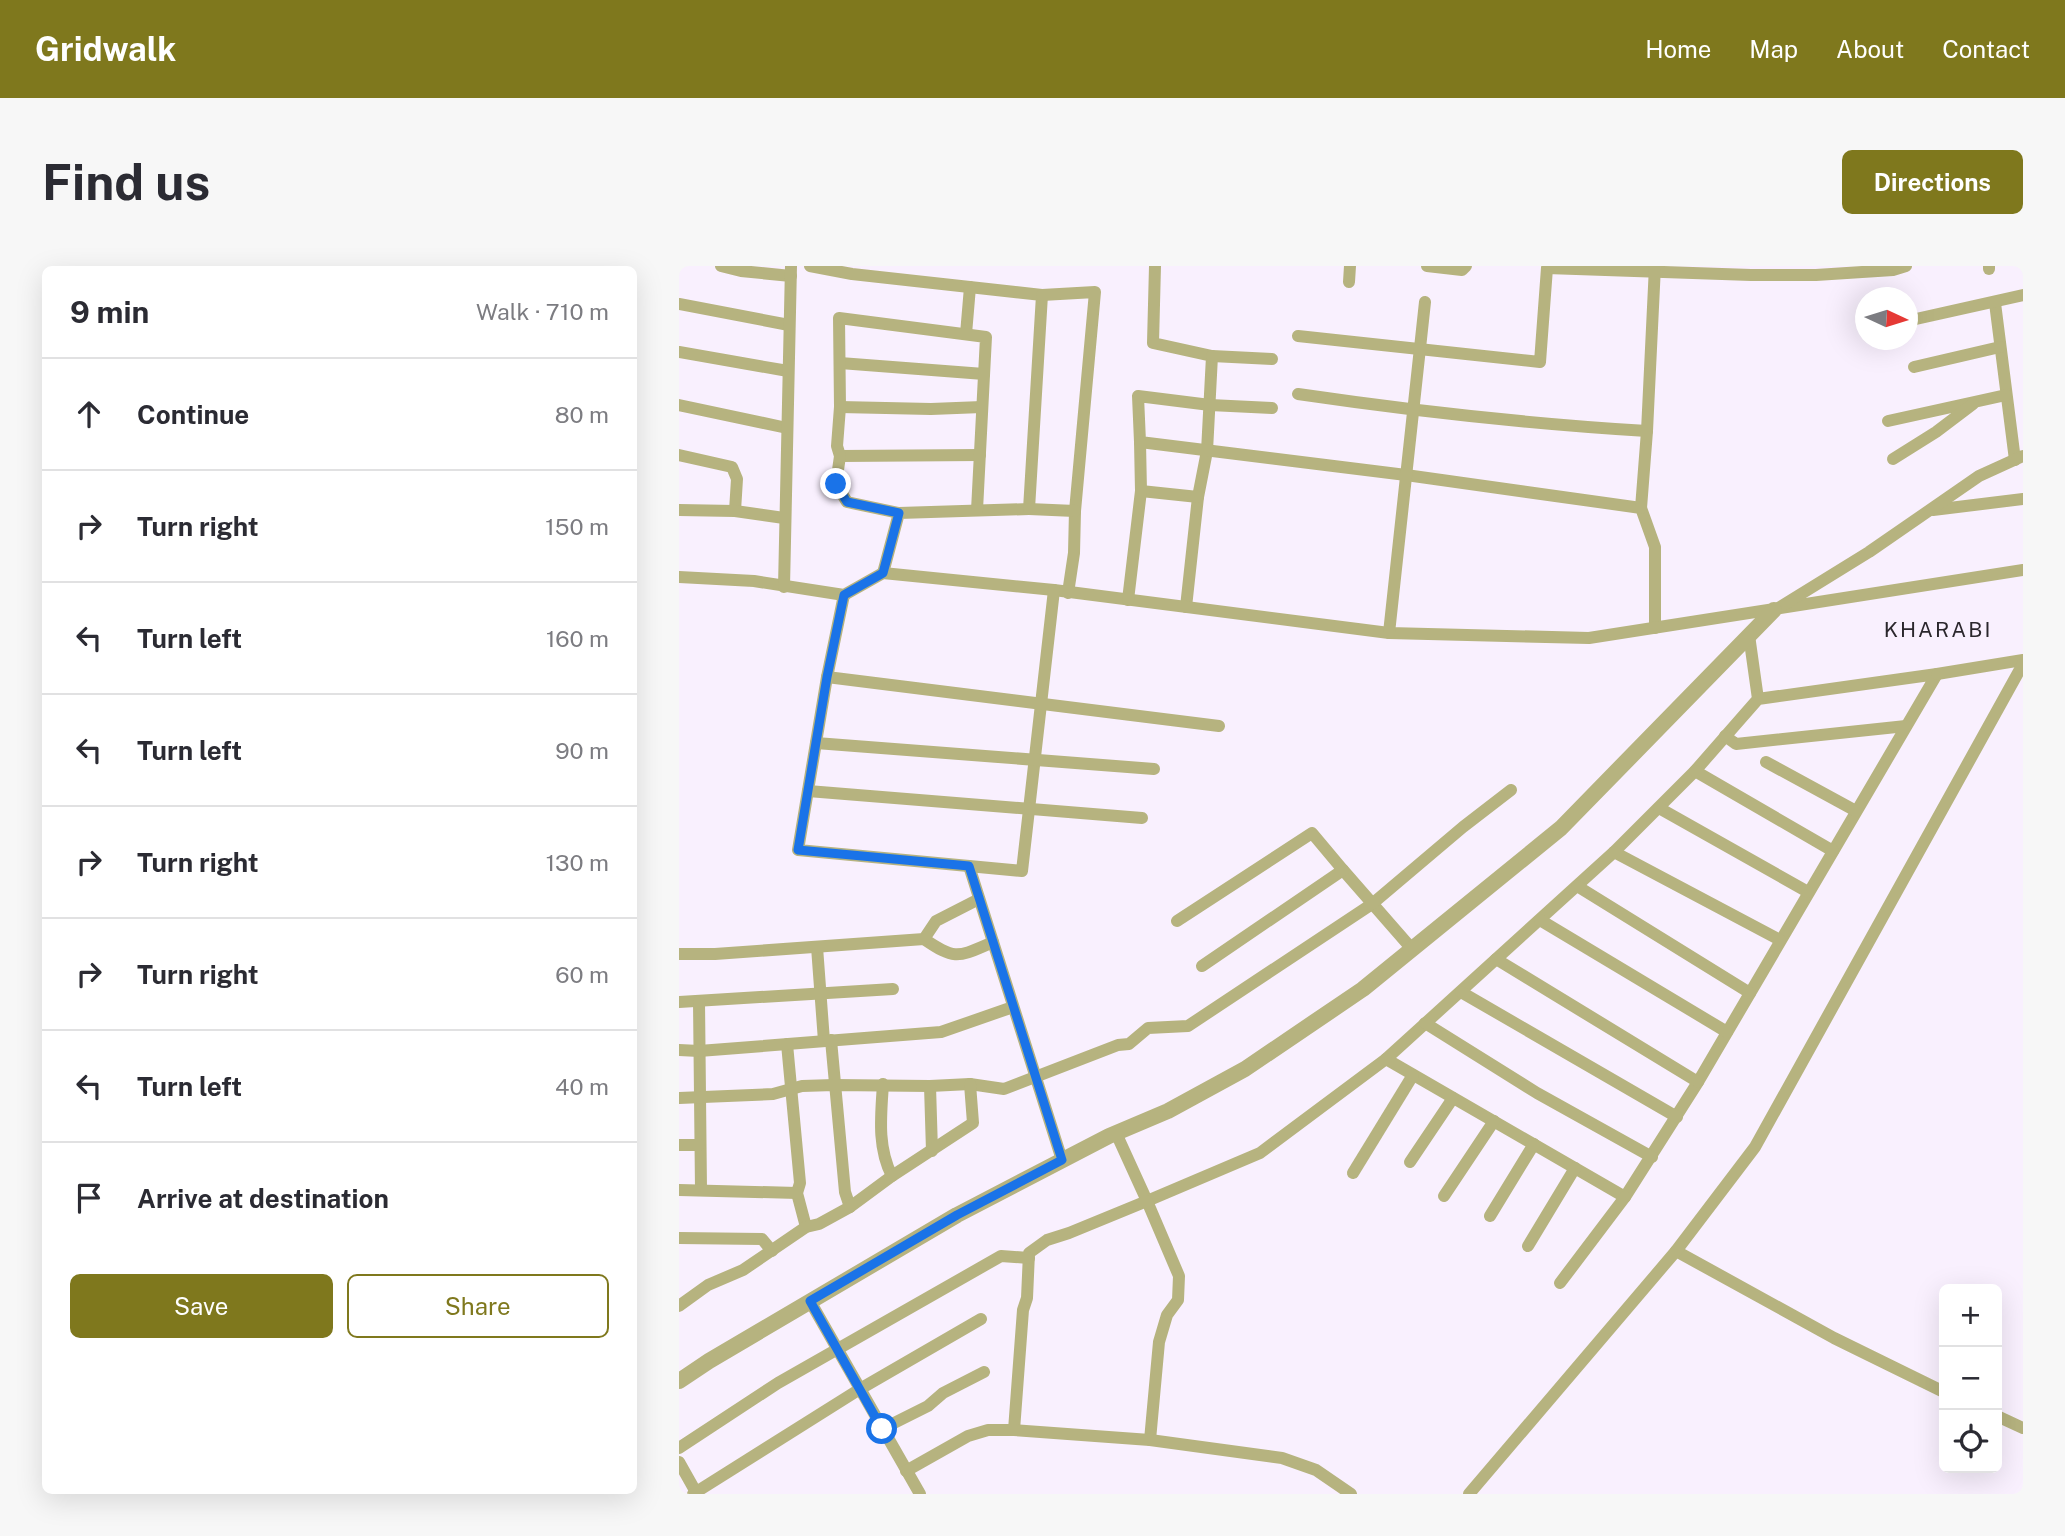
<!DOCTYPE html>
<html lang="en">
<head>
<meta charset="utf-8">
<style>
	:root { --surface:#fff; --page:#f7f7f7; --text:#2b2b33; --muted:#7c7c81; --line:#e1e1e2; --accent:#7f781d }
	body { margin:0; font-family:"Public Sans",sans-serif; background:var(--page); color:var(--text) }
	.controls { position:absolute; right:21px; bottom:21px; display:grid; overflow:hidden; border-radius:10px; box-shadow:0 7px 28px #0002 }
	.controls button { width:63px; height:63px; display:grid; place-items:center; padding:0; border:0; border-bottom:2px solid var(--line); background:var(--surface); color:var(--text); font:35px sans-serif }
	.compass { position:absolute; left:1176px; top:21px; width:63px; height:63px; border-radius:50%; background:var(--surface); box-shadow:0 7px 28px #0002; rotate:94deg }
	.stop { position:absolute; width:21px; height:21px; margin:-16px; border:5px solid #1a73e8; border-radius:50%; background:#fff }
	.stop.end { background:#1a73e8; border-color:#fff; box-shadow:0 2px 7px #0008 }
	.list { margin:0; padding:0; list-style:none }
	h2 { display:flex; justify-content:space-between; align-items:center; height:91px; margin:0; padding:0 28px; font-size:30px }
	h2 small { font-size:23px; font-weight:400; color:var(--muted) }
	.list li { display:grid; grid-template-columns:46px 1fr auto; gap:21px; align-items:center; box-sizing:border-box; height:112px; padding:0 28px; border-top:2px solid var(--line) }
	.list b { display:block; font-size:26px; white-space:nowrap }
	.list em { font-size:23px; font-style:normal; color:var(--muted) }
	.actions { display:flex; gap:14px; padding:21px 28px }
	.actions a { flex:1; padding:16px 0; border:2px solid var(--accent); border-radius:10px; text-align:center; font-size:24px; color:var(--accent) }
	.actions .main { background:var(--accent); color:#fff }
	.icon { flex:none; width:38px; height:38px; fill:none; stroke:currentColor; stroke-width:2; stroke-linecap:round; stroke-linejoin:round }
	.map { position:relative; flex:none; width:1344px; height:1228px; overflow:hidden; border-radius:10px }
	header { display:flex; align-items:center; gap:42px; box-sizing:border-box; height:98px; padding:0 35px; background:var(--accent); color:#fff }
	header strong { font-size:33px }
	nav { display:flex; gap:38px; margin-inline-start:auto; font-size:24px }
	.intro { display:flex; align-items:center; justify-content:space-between; box-sizing:border-box; height:168px; padding:0 42px }
	h1 { margin:0; font-size:49px }
	.button { padding:18px 32px; border-radius:10px; background:var(--accent); color:#fff; font-size:24px; font-weight:700 }
	main { display:flex; gap:42px; padding:0 42px }
	aside { flex:1; background:var(--surface); border-radius:10px; box-shadow:0 7px 28px #0002 }
	.map>svg:first-child { display:block }
	.lines { fill:none; stroke-linecap:round; stroke-linejoin:round }
	.minor { stroke:#b6b37f; stroke-width:12 }
	.tertiary { stroke:#b6b37f; stroke-width:16 }
	.route { stroke:#1a73e8; stroke-width:9 }
	.labels { text-anchor:middle; stroke-width:6; stroke-linejoin:round; paint-order:stroke }
	.quarter-label { font-size:21px; letter-spacing:2px; fill:#2b272d; stroke:#f9f0fe }
</style>
</head>
<body>
<header>
<strong>Gridwalk</strong>
<nav><a>Home</a><a>Map</a><a>About</a><a>Contact</a></nav>
</header>
<div class="intro"><h1>Find us</h1><a class="button">Directions</a></div>
<main>
<aside>
<h2>9 min<small>Walk · 710 m</small></h2>
<ul class="list">
<li><svg class="icon" aria-label="ahead" viewBox="0 0 24 24"><path d="M12 20V5M6 11l6-6 6 6"/></svg><div><b>Continue</b></div><em>80 m</em></li>
<li><svg class="icon" aria-label="right" viewBox="0 0 24 24"><path d="M7 20v-9h11M14 6l5 5-5 5"/></svg><div><b>Turn right</b></div><em>150 m</em></li>
<li><svg class="icon" aria-label="left" viewBox="0 0 24 24"><path d="M17 20v-9H6M10 6l-5 5 5 5"/></svg><div><b>Turn left</b></div><em>160 m</em></li>
<li><svg class="icon" aria-label="left" viewBox="0 0 24 24"><path d="M17 20v-9H6M10 6l-5 5 5 5"/></svg><div><b>Turn left</b></div><em>90 m</em></li>
<li><svg class="icon" aria-label="right" viewBox="0 0 24 24"><path d="M7 20v-9h11M14 6l5 5-5 5"/></svg><div><b>Turn right</b></div><em>130 m</em></li>
<li><svg class="icon" aria-label="right" viewBox="0 0 24 24"><path d="M7 20v-9h11M14 6l5 5-5 5"/></svg><div><b>Turn right</b></div><em>60 m</em></li>
<li><svg class="icon" aria-label="left" viewBox="0 0 24 24"><path d="M17 20v-9H6M10 6l-5 5 5 5"/></svg><div><b>Turn left</b></div><em>40 m</em></li>
<li><svg class="icon" aria-label="arrive" viewBox="0 0 24 24"><path d="M6 21V4h12l-3 4 3 4H6"/></svg><div><b>Arrive at destination</b></div></li>
</ul>
<div class="actions"><a class="main">Save</a><a>Share</a></div>
</aside>
<div class="map">
<svg width="1344" height="1228" viewBox="0 0 1344 1228">
	<rect width="100%" height="100%" fill="#f9f0fe"/>
	<g class="lines">
		<g class="minor">
			<polyline points="42,0 62,5 112,10"/>
			<polyline points="131,0 173,8 363,29 350,243 220,247 204,307"/>
			<polyline points="476,0 474,77 533,90 528,185 519,231 507,341"/>
			<polyline points="748,0 783,4 787,0"/>
			<polyline points="1310,3 1310,0"/>
			<polyline points="670,16 671,0"/>
			<polyline points="363,29 416,26 396,245 395,287 389,327"/>
			<polyline points="1316,37 1336,194"/>
			<polyline points="0,38 110,59"/>
			<polyline points="1228,55 1344,29"/>
			<polyline points="287,68 291,21"/>
			<polyline points="619,70 861,96 868,2 1072,9 1137,9 1214,4 1227,0"/>
			<polyline points="0,86 109,105"/>
			<polyline points="533,90 593,93"/>
			<polyline points="161,97 305,108"/>
			<polyline points="1235,101 1321,81"/>
			<path d="M619 128C735 145 851 158 968 165"/>
			<polyline points="0,139 108,162"/>
			<polyline points="161,141 252,143 303,141"/>
			<polyline points="593,142 531,139 459,130 461,176 727,209 962,242 976,281 976,362"/>
			<polyline points="1209,155 1327,129"/>
			<polyline points="0,189 53,201 58,213 56,245"/>
			<polyline points="161,190 301,189"/>
			<polyline points="1214,193 1257,166 1294,138"/>
			<polyline points="462,225 519,231"/>
			<polyline points="962,242 968,165 976,0"/>
			<polyline points="350,243 396,245"/>
			<polyline points="0,244 56,245 105,252"/>
			<polyline points="1254,244 1344,233"/>
			<polyline points="220,247 168,236 157,218 161,190 158,180 161,141 160,52 307,71 298,244"/>
			<polyline points="0,311 75,315 165,329 204,307 375,324 710,367 910,372 1344,304"/>
			<polyline points="105,321 112,0"/>
			<polyline points="165,329 148,411 119,584 343,605 375,324"/>
			<polyline points="449,334 462,225 461,176"/>
			<polyline points="1101,341 1190,286 1300,210 1344,190"/>
			<polyline points="710,367 746,36"/>
			<polyline points="1070,369 1079,433 1258,408 1019,816 946,931 707,793 935,586 1016,505 1079,433"/>
			<polyline points="1258,408 1344,394"/>
			<polyline points="148,411 540,460"/>
			<polyline points="1046,470 1057,478 1227,460"/>
			<polyline points="137,477 475,503"/>
			<polyline points="1087,496 1177,545"/>
			<polyline points="1016,505 1154,585"/>
			<polyline points="129,525 463,552"/>
			<polyline points="980,542 1129,626"/>
			<polyline points="935,586 1101,674"/>
			<polyline points="290,600 383,894"/>
			<polyline points="664,604 733,683"/>
			<polyline points="898,620 1071,727"/>
			<polyline points="861,654 1048,766"/>
			<polyline points="498,655 633,567 664,604 523,700"/>
			<path d="M245 673C277 695 279 691 314 676"/>
			<polyline points="138,681 145,775"/>
			<polyline points="0,688 36,688 245,673 257,655 300,633"/>
			<polyline points="817,693 1019,816"/>
			<polyline points="782,726 998,851"/>
			<polyline points="0,736 214,723"/>
			<polyline points="20,736 22,923"/>
			<polyline points="746,757 858,827 973,891"/>
			<polyline points="152,774 166,926 171,941"/>
			<polyline points="108,778 121,917 118,927 127,961"/>
			<polyline points="0,784 20,785 262,766 334,741"/>
			<path d="M204 818C202 849 198 881 213 910"/>
			<polyline points="251,820 253,885"/>
			<polyline points="0,832 94,828 123,820 155,819 251,820 291,818 325,823 439,779 450,778 469,762 509,760 693,638 784,561 832,524"/>
			<polyline points="437,867 468,935 581,887 707,793"/>
			<polyline points="0,879 20,879"/>
			<polyline points="731,896 774,832"/>
			<polyline points="674,907 734,809"/>
			<polyline points="0,924 118,927"/>
			<polyline points="765,930 815,855"/>
			<polyline points="811,950 855,878"/>
			<polyline points="0,972 83,973 93,985"/>
			<polyline points="849,980 896,902"/>
			<polyline points="997,985 1155,1072 1265,1126"/>
			<polyline points="881,1017 946,931"/>
			<polyline points="131,1035 241,1228"/>
			<polyline points="0,1040 29,1019 64,1004 127,961 140,958 171,941 213,910 294,857 291,818"/>
			<polyline points="1318,1150 1344,1162"/>
			<polyline points="203,1163 249,1140 264,1127 305,1106"/>
			<polyline points="335,1164 344,1044 348,1032 350,987 368,974 390,967 468,935 500,1010 499,1034 488,1049 480,1076 471,1174"/>
			<polyline points="0,1182 99,1117 322,990 350,992"/>
			<polyline points="0,1196 18,1228"/>
			<polyline points="227,1205 289,1170 309,1164 335,1164 471,1174 603,1192 637,1204 672,1228"/>
			<polyline points="14,1228 181,1123 302,1053"/>
			<polyline points="790,1228 997,985 1076,881 1344,398"/>
		</g>
		<polyline class="tertiary" points="0,1115 30,1095 278,949 430,870 489,845 566,803 684,723 882,562 1095,344"/>
	</g>
	<g class="lines">
		<polyline class="route" points="157,218 168,236 220,247 204,307 165,329 148,411 119,584 290,600 383,894 278,949 131,1035 203,1163"/>
	</g>
	<g class="labels">
		<g class="quarter-label">
			<text x="1259" y="371">KHARABI</text>
		</g>
	</g>
</svg>
<div class="controls">
<button>+</button>
<button>−</button>
<button><svg class="icon" aria-label="locate" viewBox="0 0 24 24"><circle cx="12" cy="12" r="6"/><path d="M12 2v4M12 18v4M2 12h4M18 12h4"/></svg></button>
</div>
<svg class="compass" viewBox="-18 -18 36 36"><path d="M0-13l5 13h-10z" fill="#e53935"/><path d="M0 13l5-13h-10z" fill="#7c7c81"/></svg>
<div class="stop" style="left:203px;top:1163px"></div>
<div class="stop end" style="left:157px;top:218px"></div>
</div>
</main>
</body>
</html>
